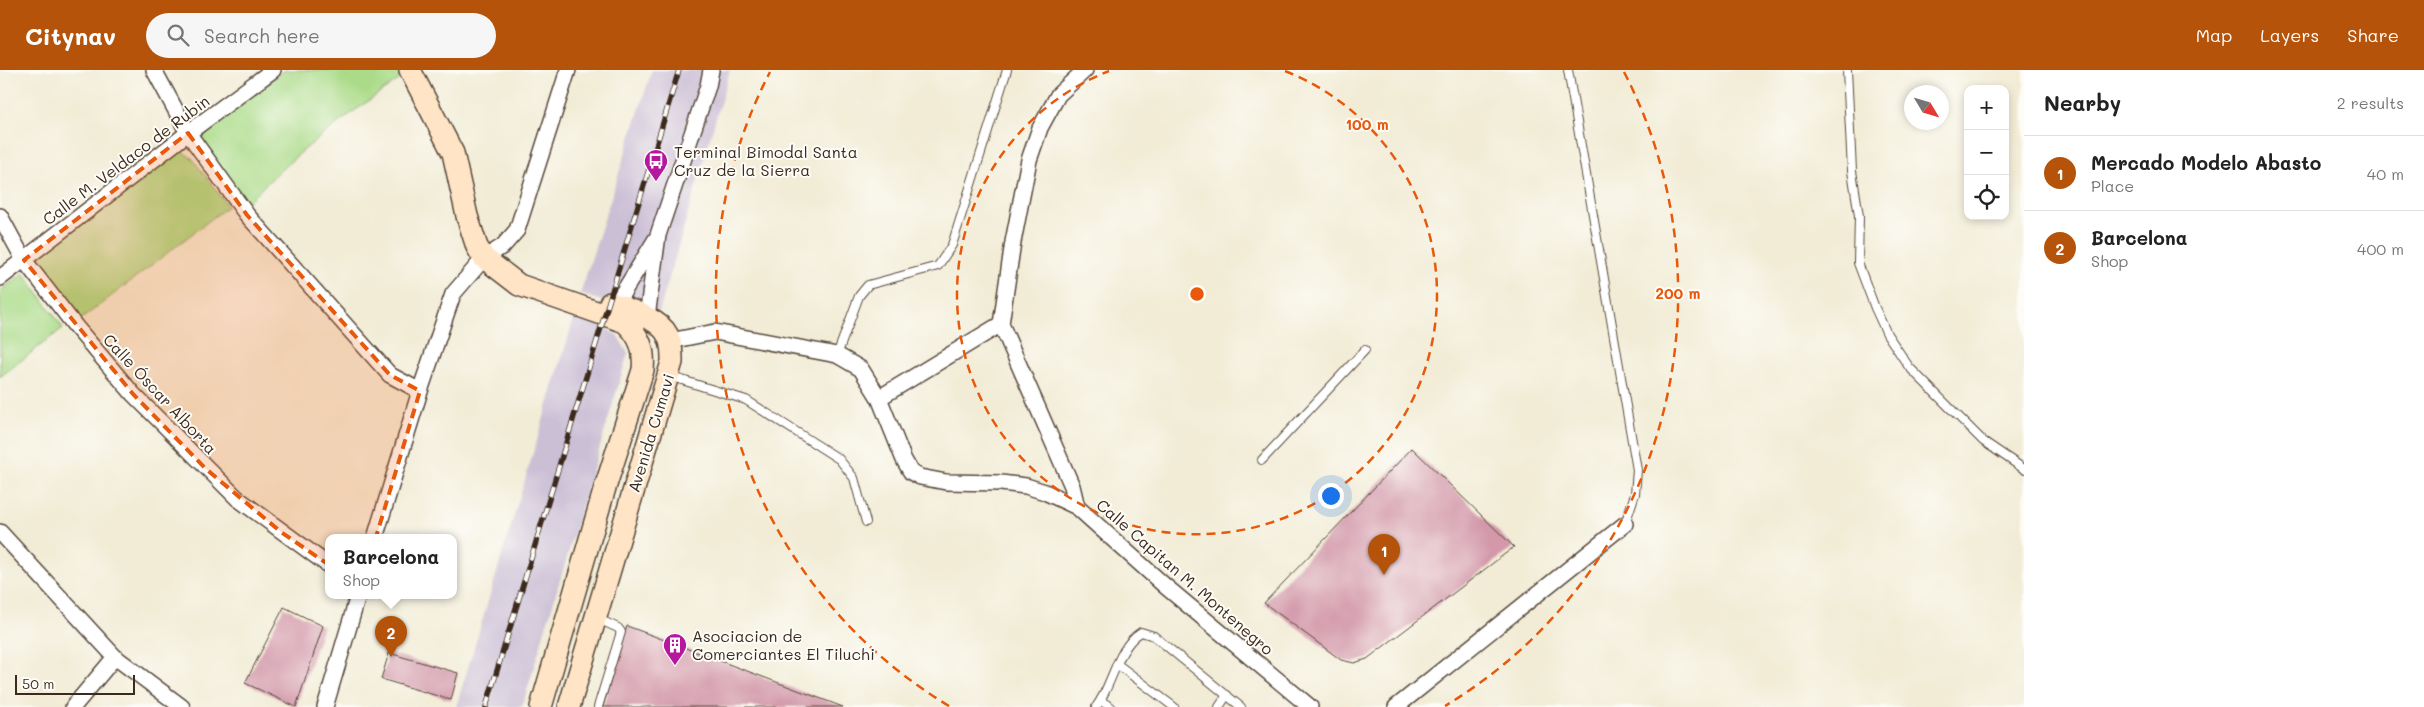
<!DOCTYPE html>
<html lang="en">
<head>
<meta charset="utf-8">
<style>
	:root { --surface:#fff; --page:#f6f6f6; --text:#222; --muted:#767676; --line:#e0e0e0; --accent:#b45309 }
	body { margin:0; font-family:Mali,sans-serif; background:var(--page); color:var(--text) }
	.controls { position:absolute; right:15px; top:15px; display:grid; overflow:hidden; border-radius:10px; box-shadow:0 2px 8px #0003 }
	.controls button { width:45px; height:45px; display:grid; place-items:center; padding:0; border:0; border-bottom:1px solid var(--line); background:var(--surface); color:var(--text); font:25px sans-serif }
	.compass { position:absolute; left:1904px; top:15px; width:45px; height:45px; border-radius:50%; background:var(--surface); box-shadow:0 2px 8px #0003; rotate:128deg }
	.scale { position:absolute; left:15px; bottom:12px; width:120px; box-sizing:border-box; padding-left:5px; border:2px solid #3b2a1e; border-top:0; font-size:14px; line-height:18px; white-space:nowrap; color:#3b2a1e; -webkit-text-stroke:4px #fdfcf7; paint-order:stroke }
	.you { position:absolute; left:1330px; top:425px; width:18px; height:18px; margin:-12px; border:4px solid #fff; border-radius:50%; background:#1a73e8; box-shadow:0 0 0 8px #1a73e833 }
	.badge { display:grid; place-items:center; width:32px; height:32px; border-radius:50%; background:var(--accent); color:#fff; font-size:16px; font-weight:700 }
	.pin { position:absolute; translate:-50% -41px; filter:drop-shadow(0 1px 2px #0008) }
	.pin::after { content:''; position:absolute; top:26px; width:18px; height:15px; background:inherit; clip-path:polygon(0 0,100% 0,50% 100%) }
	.popup { position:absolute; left:325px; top:464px; width:132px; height:65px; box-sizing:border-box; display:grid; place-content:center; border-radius:10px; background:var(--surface); filter:drop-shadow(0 1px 4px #0005); font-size:16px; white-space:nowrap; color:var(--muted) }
	.popup b { font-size:19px; color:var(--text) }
	.popup::after { content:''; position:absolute; left:50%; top:100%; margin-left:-10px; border:10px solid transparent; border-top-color:var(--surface) }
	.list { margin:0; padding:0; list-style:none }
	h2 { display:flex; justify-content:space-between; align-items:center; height:65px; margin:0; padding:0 20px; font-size:21px }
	h2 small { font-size:16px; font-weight:400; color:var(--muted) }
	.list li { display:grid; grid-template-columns:32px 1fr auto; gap:15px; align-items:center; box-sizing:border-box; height:75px; padding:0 20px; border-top:1px solid var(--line) }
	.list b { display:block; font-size:19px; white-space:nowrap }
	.list p { margin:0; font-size:16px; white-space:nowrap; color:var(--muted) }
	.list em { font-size:16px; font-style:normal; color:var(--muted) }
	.icon { flex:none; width:28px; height:28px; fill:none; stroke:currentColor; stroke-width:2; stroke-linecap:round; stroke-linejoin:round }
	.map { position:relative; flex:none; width:2024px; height:637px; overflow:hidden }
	header { display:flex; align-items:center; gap:30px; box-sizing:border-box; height:70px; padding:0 25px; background:var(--accent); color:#fff }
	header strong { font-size:24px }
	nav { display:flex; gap:28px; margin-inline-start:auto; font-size:18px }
	.search { width:350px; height:45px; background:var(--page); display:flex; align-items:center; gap:12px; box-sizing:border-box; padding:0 18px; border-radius:28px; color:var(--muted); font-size:19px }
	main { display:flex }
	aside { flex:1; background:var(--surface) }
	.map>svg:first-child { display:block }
	.industrial { fill:#cbbfd5 }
	.green { fill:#abdb89; stroke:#738254 }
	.building { fill:#d399aa }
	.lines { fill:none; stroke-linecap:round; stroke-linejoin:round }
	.lane-casing { stroke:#56473a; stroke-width:10 }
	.street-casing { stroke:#56473a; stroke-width:18 }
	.secondary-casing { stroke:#56473a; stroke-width:24 }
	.lane { stroke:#fff; stroke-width:8 }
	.street { stroke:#fff; stroke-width:15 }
	.secondary { stroke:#ffe4c6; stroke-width:21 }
	.rail-casing { stroke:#3b2a1e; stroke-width:5.5 }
	.rail { stroke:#fdfcf7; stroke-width:4; stroke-dasharray:11; stroke-linecap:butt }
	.marked { fill:#e8590c; fill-opacity:0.2; stroke:#e8590c; stroke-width:4; stroke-dasharray:10 6; stroke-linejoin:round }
	.ring { fill:none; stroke:#e8590c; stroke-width:2.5; stroke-dasharray:9 6 }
	.labels { text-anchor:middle; stroke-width:4; stroke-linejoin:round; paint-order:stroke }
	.poi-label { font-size:16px; fill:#3b2a1e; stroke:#fdfcf7; text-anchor:start }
	.street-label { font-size:16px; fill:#3b2a1e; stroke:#fdfcf7 }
	.centre { fill:#e8590c; stroke:#fdfcf7; stroke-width:2.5 }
	.ring-label { font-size:15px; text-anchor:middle; font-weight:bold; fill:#e8590c; stroke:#fdfcf7; stroke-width:4; stroke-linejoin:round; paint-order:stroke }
</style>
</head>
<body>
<header>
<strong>Citynav</strong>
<div class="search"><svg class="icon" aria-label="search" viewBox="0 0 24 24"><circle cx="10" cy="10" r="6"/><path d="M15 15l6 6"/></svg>Search here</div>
<nav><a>Map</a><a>Layers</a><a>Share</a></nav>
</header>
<main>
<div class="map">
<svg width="2024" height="637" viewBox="0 0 2024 637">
	<rect width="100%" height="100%" fill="#fdfcf7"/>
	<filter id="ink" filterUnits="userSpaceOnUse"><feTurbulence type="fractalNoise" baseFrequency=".02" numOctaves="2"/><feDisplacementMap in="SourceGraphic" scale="10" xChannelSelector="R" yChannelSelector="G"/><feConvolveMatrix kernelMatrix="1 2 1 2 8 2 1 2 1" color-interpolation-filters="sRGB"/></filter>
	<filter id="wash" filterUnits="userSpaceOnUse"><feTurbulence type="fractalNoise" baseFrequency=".0096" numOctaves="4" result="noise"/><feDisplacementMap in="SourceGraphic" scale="20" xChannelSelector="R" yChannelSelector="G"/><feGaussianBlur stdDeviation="1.12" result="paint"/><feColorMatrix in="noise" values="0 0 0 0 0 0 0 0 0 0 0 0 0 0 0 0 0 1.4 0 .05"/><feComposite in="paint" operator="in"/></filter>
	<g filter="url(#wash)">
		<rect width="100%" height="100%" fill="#f2ecd6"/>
		<g class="industrial">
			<polygon points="652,0 730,0 657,249 580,224"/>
			<polygon points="574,248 593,251 617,265 628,283 522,637 456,637"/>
		</g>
		<g class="green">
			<path d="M285 0H399L403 7C347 45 292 85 246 134L202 70 210 56Z"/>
			<polygon points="181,81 192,88 228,136 79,251 40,199 37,194 42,182 175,82"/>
			<polygon points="24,203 63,258 0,307 0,221"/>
		</g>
		<g id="blocks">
			<g class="building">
				<polygon points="1412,378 1514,477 1367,589 1354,593 1341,590 1264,533"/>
				<polygon points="284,537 323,556 296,637 245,613"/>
				<polygon points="627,556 843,637 603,637"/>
				<polygon points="389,583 458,603 451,630 381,609"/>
			</g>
		</g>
	</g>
	<g filter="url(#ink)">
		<use href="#blocks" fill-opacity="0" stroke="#56473a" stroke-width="1"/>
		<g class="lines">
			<g class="lane-casing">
				<g id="lane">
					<polyline points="1568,0 1637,400 1635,424 1625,454"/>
					<polyline points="1847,0 1852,101 1859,146 1858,193 1875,238 1887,264 1909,297 1983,371 2024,399"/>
					<polyline points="837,285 859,226 868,215 938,196 952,175 1007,0"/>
					<polyline points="669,306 746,330 839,389 854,408 866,452"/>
					<polyline points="1262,390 1365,280"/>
					<polyline points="596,548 618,558 621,562 598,637"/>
					<polyline points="1117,594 1174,637"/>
					<polyline points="1101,631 1111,637"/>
					<path d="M1096 637C1113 615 1116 578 1141 562L1154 566 1241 637"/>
					<polyline points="1219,637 1227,625"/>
				</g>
			</g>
			<g class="street-casing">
				<g id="street">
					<polyline points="154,0 188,63 247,145 390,305 420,321"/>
					<polyline points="1085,0 1058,25 1040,58 1029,90 1013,172 1001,254 1072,416 1077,437 1165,516 1310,637"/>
					<polyline points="0,146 24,190 76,257 133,324 237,428 328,495"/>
					<polyline points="0,208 188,63 273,0"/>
					<polyline points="616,234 656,169"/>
					<polyline points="647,247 658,165 708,16 711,0"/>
					<polyline points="670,271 715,262 837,285 861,299 879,328 904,390 911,402 920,407 946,412 1001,413 1026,416 1045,422 1077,437"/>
					<polyline points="879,328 1001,254"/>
					<polyline points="0,462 115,587 182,637"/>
					<polyline points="375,468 420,321 453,224 484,188 503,176 517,160 568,0"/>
					<polyline points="73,637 115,587"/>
					<polyline points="325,637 358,526"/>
					<polyline points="1396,637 1625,454"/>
				</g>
			</g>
			<g class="secondary-casing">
				<g id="secondary">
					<path d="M410 0 453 83 467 146 477 177 484 188 519 215 625 252C640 266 645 280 643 300L604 421 541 637"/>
					<path d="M569 637 672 292C673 262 663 254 636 242 627 239 619 235 610 233"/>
				</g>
			</g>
			<use href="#lane" class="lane"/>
			<use href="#street" class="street"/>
			<use href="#secondary" class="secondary"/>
			<g class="rail-casing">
				<polyline id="rail" points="486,637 679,0"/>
			</g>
			<use href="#rail" class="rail"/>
		</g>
	</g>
	<path class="marked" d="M188 63 247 145 390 305 420 321 361 517 281 462 206 399 133 324 24 190Z"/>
	<g class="ring">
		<path d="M1285 1A240 240 0 1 1 1109 1"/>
		<path d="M949 636A481 481 0 0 1 770 2M1624 2A481 481 0 0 1 1445 636"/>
	</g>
	<defs>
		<g id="bus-pin" transform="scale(1.25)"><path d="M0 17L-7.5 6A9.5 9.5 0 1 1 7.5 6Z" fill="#b5179e" stroke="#fdfcf7"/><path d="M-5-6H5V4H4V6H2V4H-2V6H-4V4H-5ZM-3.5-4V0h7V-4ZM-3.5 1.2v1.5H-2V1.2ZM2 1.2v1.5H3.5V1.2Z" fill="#fff"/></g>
		<g id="building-pin" transform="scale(1.25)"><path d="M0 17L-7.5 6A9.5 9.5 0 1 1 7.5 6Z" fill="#b5179e" stroke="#fdfcf7"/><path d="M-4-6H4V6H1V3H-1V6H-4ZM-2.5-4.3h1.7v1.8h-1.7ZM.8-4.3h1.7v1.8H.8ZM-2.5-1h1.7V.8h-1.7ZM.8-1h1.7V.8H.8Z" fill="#fff"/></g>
	</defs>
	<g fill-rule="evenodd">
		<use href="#bus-pin" x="656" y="91"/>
		<use href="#building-pin" x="675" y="575"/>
	</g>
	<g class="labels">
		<g class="poi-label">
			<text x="674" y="88">Terminal Bimodal Santa<tspan x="674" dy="18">Cruz de la Sierra</tspan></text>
			<text x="692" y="572">Asociacion de<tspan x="692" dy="18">Comerciantes El Tiluchi</tspan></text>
		</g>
		<g class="street-label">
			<text transform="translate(126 90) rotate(-37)" y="6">Calle M. Veldaco de Rubin</text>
			<text transform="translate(160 324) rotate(47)" y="6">Calle Óscar Alborta</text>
			<text transform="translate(651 363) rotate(-73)" y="6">Avenida Cumavi</text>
			<text transform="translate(1185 507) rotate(41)" y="6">Calle Capitan M. Montenegro</text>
		</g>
	</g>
	<circle cx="1197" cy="224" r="8" class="centre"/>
	<g class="ring-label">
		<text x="1367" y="60">100 m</text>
		<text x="1678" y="229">200 m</text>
	</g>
</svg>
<div class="controls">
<button>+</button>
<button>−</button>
<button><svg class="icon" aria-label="locate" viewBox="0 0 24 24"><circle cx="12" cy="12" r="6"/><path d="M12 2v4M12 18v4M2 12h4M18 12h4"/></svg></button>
</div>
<svg class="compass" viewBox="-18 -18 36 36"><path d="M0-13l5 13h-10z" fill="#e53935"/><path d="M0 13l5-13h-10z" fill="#767676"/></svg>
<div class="scale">50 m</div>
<div class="you"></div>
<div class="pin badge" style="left:1384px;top:505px">1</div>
<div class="pin badge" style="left:391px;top:587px">2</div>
<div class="popup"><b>Barcelona</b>Shop</div>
</div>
<aside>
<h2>Nearby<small>2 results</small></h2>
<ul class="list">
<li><span class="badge">1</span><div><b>Mercado Modelo Abasto</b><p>Place</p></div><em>40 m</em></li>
<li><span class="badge">2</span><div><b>Barcelona</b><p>Shop</p></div><em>400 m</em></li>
</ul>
</aside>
</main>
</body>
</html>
